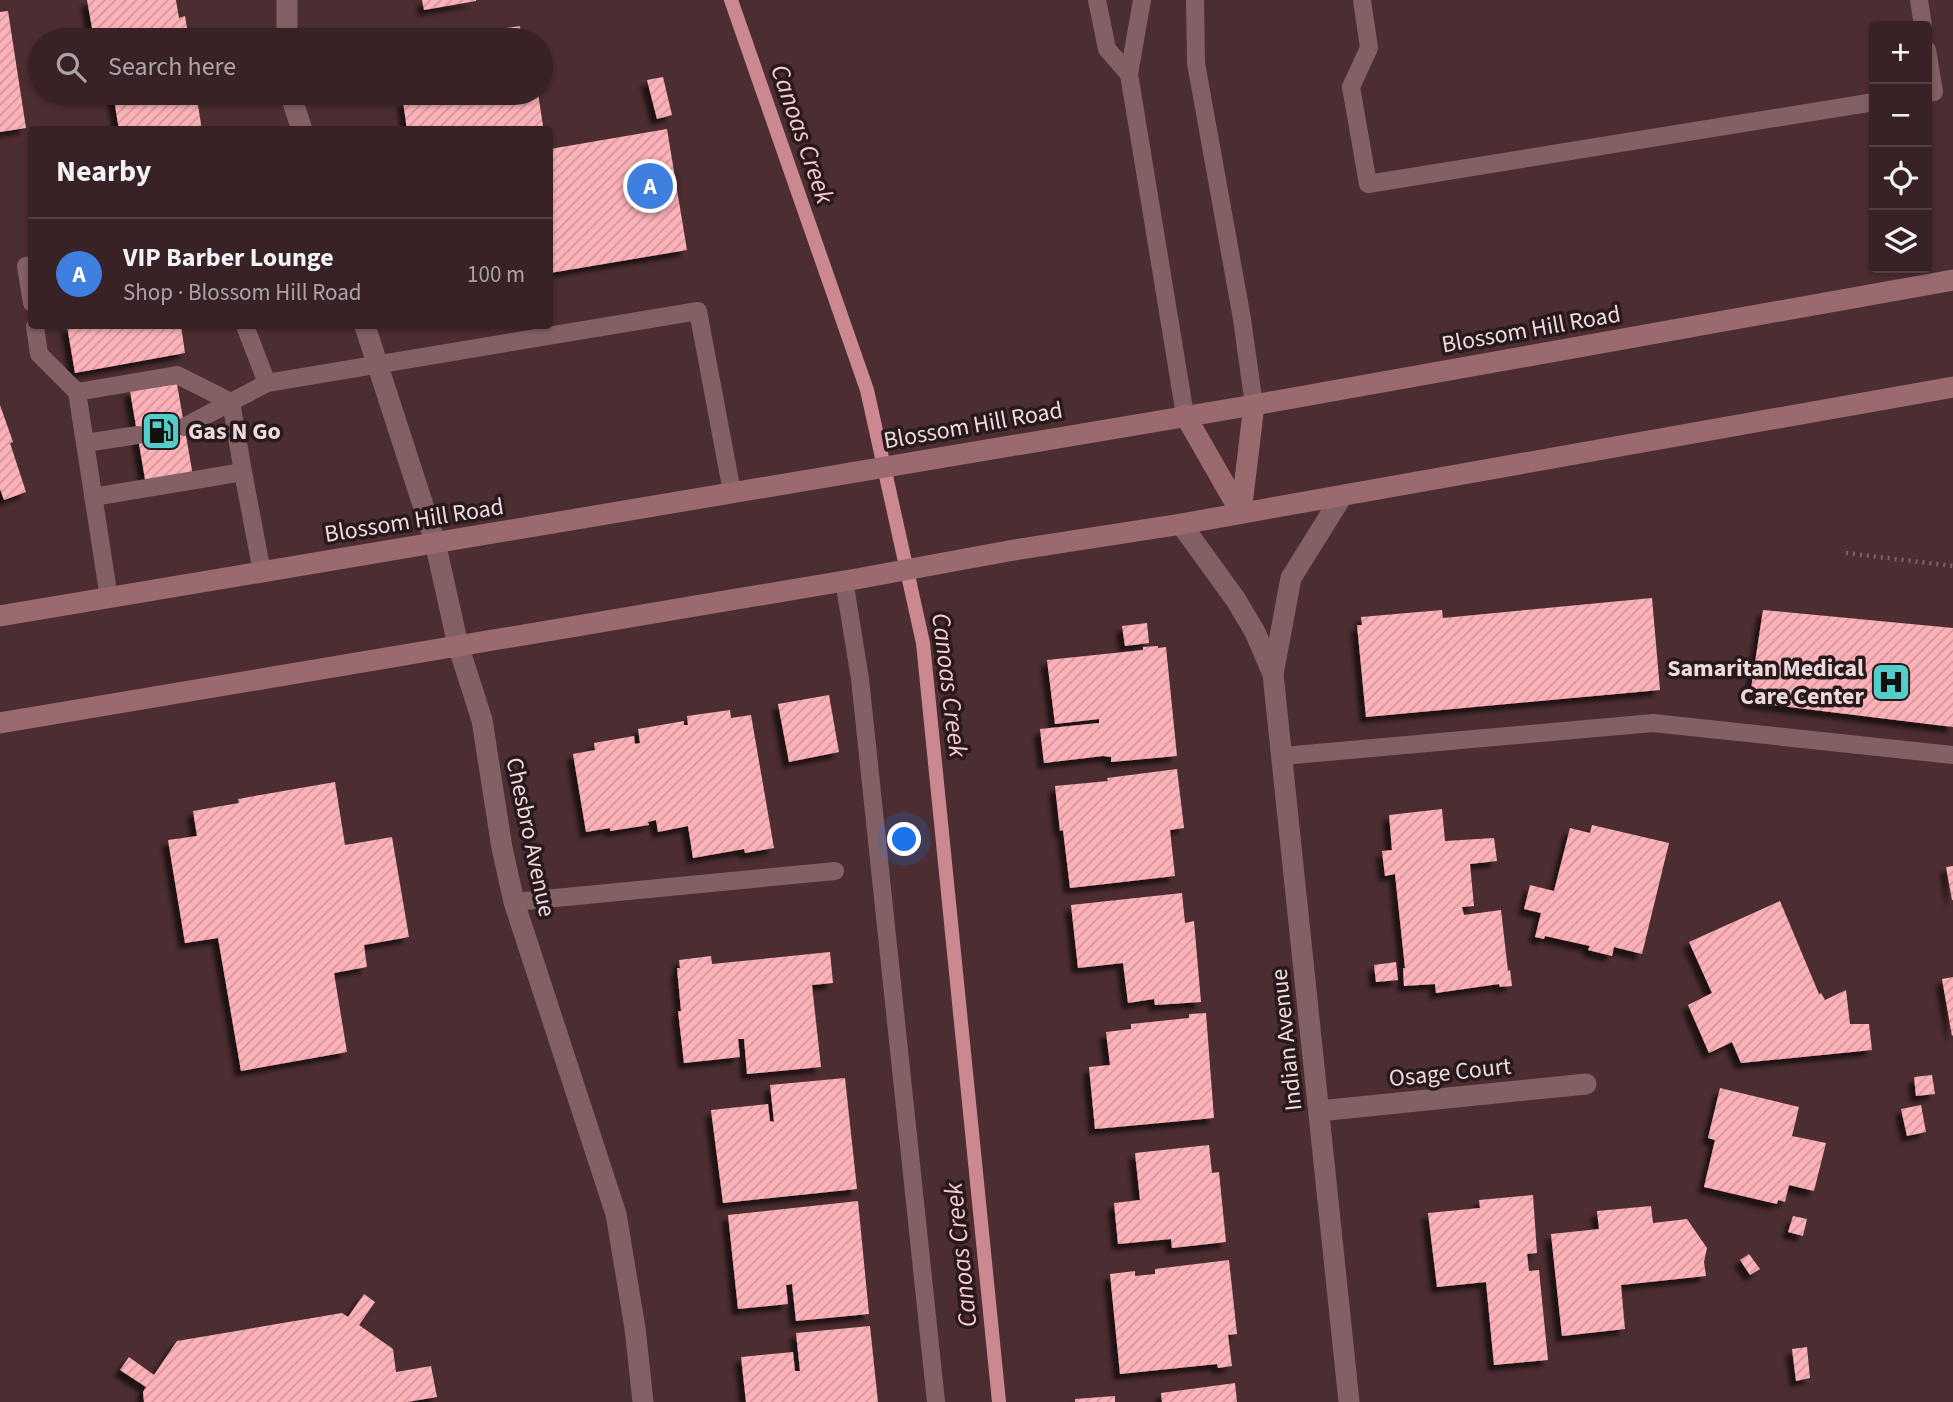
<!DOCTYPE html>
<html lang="en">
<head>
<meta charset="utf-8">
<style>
	:root { --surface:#392225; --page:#442f32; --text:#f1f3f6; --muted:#aba4a7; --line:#533f42; --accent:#db2777 }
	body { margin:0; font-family:"Source Sans 3",sans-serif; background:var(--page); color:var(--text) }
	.controls { position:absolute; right:21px; top:21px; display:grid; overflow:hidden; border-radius:7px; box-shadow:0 2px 5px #0004 }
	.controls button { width:63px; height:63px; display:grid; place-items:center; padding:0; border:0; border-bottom:2px solid var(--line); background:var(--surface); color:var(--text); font:35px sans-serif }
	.you { position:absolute; left:905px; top:840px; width:24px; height:24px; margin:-18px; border:5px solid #fff; border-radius:50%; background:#1a73e8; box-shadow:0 0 0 10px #1a73e833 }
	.badge { display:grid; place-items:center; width:46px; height:46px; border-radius:50%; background:var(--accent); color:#fff; font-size:23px; font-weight:700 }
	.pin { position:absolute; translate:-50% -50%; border:4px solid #fff; box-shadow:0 2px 7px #0006 }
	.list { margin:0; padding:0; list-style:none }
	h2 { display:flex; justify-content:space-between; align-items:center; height:91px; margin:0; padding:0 28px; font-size:30px }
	h2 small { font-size:23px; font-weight:400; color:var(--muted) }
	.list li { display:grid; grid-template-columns:46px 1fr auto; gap:21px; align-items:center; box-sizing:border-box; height:112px; padding:0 28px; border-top:2px solid var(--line) }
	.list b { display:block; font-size:26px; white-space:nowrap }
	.list p { margin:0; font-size:23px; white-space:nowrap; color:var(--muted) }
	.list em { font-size:23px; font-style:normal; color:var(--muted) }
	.icon { flex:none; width:38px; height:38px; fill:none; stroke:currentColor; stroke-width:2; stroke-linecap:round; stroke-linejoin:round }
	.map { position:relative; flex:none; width:1953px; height:1402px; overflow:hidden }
	.search { position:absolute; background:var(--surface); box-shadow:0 2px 5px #0004; left:28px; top:28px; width:525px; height:77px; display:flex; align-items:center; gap:18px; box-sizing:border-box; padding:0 24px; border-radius:38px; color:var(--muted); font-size:26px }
	.panel { position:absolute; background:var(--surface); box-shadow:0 2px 5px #0004; left:28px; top:126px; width:525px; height:203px; border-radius:7px }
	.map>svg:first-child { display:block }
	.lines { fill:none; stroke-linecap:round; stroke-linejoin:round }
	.stream { stroke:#cb8890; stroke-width:14 }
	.building { fill:url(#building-hatch); filter:url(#shadow) }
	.path { stroke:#7e6366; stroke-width:4.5; stroke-dasharray:2 5; stroke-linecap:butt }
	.lane { stroke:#836063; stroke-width:18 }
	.street { stroke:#836063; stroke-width:21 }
	.secondary { stroke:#9a6a6f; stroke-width:21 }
	.labels { text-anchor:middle; stroke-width:7; stroke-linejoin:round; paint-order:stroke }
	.street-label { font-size:24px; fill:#eed9db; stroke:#281a1c }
	.poi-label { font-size:24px; font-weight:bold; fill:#eed9db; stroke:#281a1c; text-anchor:start }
	.water-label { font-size:26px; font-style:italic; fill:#fbcace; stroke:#281a1c }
</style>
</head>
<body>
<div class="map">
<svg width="1953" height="1402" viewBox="0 0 1953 1402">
	<defs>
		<pattern id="building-hatch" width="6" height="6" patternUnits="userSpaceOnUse" patternTransform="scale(1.75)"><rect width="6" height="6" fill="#fdb2b9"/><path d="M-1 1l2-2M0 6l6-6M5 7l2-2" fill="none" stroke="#d0969b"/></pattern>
		<filter id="shadow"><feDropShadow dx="-6" dy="6" stdDeviation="2" flood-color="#0009"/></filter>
	</defs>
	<rect width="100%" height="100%" fill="#4c2d31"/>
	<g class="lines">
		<polyline class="stream" points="731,0 867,390 923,643 999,1402"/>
	</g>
	<g class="building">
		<polygon points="87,0 176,0 179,18 185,16 189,40 71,40 69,32 92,28"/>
		<polygon points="422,0 476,0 476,1 424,10"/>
		<polygon points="8,11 26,128 0,132 0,12"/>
		<polygon points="520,26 522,40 432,40 432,39"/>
		<polygon points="663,77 672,115 657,119 647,80"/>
		<polygon points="113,93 196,93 202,130 119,130"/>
		<polygon points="449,93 538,93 543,126 523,130 407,130 403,101"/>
		<polygon points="667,129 687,250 550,273 550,149"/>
		<polygon points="67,326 181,326 185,353 75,373"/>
		<polygon points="177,384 193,476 146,485 130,391"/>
		<polygon points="0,405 13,442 10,443 26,492 4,500 0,489"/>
		<polygon points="1652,598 1660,690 1366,717 1357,625 1362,625 1361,617 1442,610 1443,618"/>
		<polygon points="1763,610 1953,628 1953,727 1749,702"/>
		<polygon points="1147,623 1149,643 1125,646 1122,626"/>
		<polygon points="1158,646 1158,648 1166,647 1177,756 1111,762 1111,757 1103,756 1044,763 1040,729 1099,723 1099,719 1055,724 1047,660 1143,650 1143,647"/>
		<polygon points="829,695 839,752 789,762 778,704"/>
		<polygon points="730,710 731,718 751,715 774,848 745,853 744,849 693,858 688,826 658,832 656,820 648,822 649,825 610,831 610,828 586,832 573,754 595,750 594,743 634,736 635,744 640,743 638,729 684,721 684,725 688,725 687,716"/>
		<polygon points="1177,769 1184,828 1170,830 1175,876 1070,888 1063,830 1060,831 1055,786 1108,781 1107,778"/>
		<polygon points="335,782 345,845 392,837 409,937 364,945 367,967 334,973 347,1052 241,1071 218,938 185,943 168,840 197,836 193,811 239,803 238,799"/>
		<polygon points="1442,809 1445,841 1494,838 1497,861 1470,864 1474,906 1462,907 1464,915 1501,910 1508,971 1510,970 1512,986 1500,987 1499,984 1436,993 1435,984 1404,986 1403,968 1405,968 1395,874 1385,876 1382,851 1392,850 1389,815"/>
		<polygon points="1592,825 1669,843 1642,954 1614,947 1612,956 1588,950 1590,946 1545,936 1544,939 1535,937 1541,913 1524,909 1530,885 1554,891 1570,828 1590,833"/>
		<polygon points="1953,866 1953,900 1952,900 1946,867"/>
		<polygon points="1182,893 1185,923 1194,921 1201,1002 1155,1005 1154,999 1128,1003 1123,963 1078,968 1071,905"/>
		<polygon points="1780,901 1819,994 1821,993 1825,1000 1846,990 1850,1024 1869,1024 1872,1050 1741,1063 1732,1042 1709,1053 1688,1005 1712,993 1689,942"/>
		<polygon points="830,952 833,983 812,985 821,1067 747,1074 744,1039 738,1039 740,1057 684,1063 678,1011 681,1011 677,968 680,968 679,960 711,956 712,964"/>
		<polygon points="1396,962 1398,980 1376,982 1374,965"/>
		<polygon points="1953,977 1953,1035 1952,1036 1942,979"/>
		<polygon points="1206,1013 1214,1118 1095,1129 1089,1067 1110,1065 1106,1032 1131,1029 1131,1024 1189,1018 1189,1014"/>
		<polygon points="1932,1075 1935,1094 1916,1096 1914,1077"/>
		<polygon points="845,1078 857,1189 723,1203 711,1110 768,1104 770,1121 774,1122 770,1085"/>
		<polygon points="1720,1088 1799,1107 1792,1136 1826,1143 1814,1191 1789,1185 1785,1202 1778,1200 1777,1204 1704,1187 1715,1140 1708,1138"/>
		<polygon points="1921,1105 1926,1132 1907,1136 1901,1109"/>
		<polygon points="1209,1145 1212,1173 1219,1172 1226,1242 1172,1248 1171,1239 1118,1244 1114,1203 1140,1200 1135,1153"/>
		<polygon points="1533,1195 1537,1253 1527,1254 1529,1271 1539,1270 1548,1360 1494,1365 1486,1282 1437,1287 1428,1213 1480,1208 1479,1200"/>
		<polygon points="858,1201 869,1314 796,1321 792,1284 786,1285 788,1304 738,1309 728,1215"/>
		<polygon points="1651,1206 1653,1223 1687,1219 1707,1248 1704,1262 1706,1276 1621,1285 1625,1329 1562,1336 1551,1234 1599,1229 1597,1211"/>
		<polygon points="1793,1216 1807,1219 1803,1236 1788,1232"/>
		<polygon points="1749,1254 1760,1269 1750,1275 1740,1260"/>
		<polygon points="1229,1260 1237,1334 1228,1335 1232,1366 1218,1368 1217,1364 1120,1374 1110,1274 1135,1271 1135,1276 1155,1274 1155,1269"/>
		<polygon points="364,1294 375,1302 359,1325 393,1349 396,1372 431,1366 437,1397 407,1402 144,1402 143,1392 146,1387 120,1370 129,1357 154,1375 177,1341 342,1313 348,1317"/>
		<polygon points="870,1326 878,1402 746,1402 741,1357 793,1352 795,1371 800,1371 796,1333"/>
		<polygon points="1807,1347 1810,1378 1796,1381 1792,1349"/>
		<polygon points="1235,1383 1237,1402 1162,1402 1161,1393"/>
		<polygon points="1115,1396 1115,1402 1075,1402 1075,1399"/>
	</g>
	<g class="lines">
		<polyline class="path" points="1846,553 1953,566"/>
		<g class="lane">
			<polyline points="1097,0 1107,49 1129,74"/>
			<polyline points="1142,0 1129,74 1185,415"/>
			<polyline points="1195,0 1196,63 1242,319 1254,405"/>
			<polyline points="1362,0 1369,48 1351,87 1368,184 1874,102"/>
			<polyline points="1919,0 1923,26"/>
			<polyline points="1927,50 1934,92 1927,93"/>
			<polyline points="32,265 26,266 32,303"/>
			<polyline points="35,326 39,354 77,392"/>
			<polyline points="245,326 267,383"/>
			<polyline points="184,427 267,383 698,311 732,492"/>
			<polyline points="85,443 77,392 177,375 231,402 243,472 93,497"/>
			<polyline points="243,472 262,572"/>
			<polyline points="844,580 860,679 936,1402"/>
			<polyline points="109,598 85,443 138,435"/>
			<polyline points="1283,756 1653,723 1953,755"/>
			<polyline points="514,902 835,871"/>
		</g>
		<g class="street">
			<polyline points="287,0 287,40"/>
			<polyline points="290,93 302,130"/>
			<polyline points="365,326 435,542 458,645 482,720 502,848 514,902 616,1214 635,1328 643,1402"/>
			<polyline points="1181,524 1236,600 1255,632 1273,674 1349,1402"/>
			<polyline points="1273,674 1291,578 1342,496"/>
			<polyline points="1319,1111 1586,1084"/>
		</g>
		<g class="secondary">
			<polyline points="1185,415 1241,513"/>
			<polyline points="1241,513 1254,405"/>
			<polyline points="0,616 1254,405 1953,280"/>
			<polyline points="0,723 856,579 1014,550 1181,524 1953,387"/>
		</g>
	</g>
	<defs>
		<g id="fuel-square" transform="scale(2.0125)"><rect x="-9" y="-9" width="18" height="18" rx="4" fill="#53cdca" stroke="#281a1c"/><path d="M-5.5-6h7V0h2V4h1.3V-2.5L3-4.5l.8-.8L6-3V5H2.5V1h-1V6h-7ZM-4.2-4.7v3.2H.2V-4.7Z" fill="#111"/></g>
		<g id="hospital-square" transform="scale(2.0125)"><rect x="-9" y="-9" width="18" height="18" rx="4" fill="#53cdca" stroke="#281a1c"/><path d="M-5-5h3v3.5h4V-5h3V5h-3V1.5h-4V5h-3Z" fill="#111"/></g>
	</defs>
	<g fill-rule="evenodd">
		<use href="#fuel-square" x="161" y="431"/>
		<use href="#hospital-square" x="1891" y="682"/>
	</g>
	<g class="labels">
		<g class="street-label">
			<text transform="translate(1531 329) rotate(-10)" y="8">Blossom Hill Road</text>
			<text transform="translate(973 425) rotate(-10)" y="8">Blossom Hill Road</text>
			<text transform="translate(414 520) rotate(-9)" y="8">Blossom Hill Road</text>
			<text transform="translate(531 837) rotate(78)" y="8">Chesbro Avenue</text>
			<text transform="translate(1286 1040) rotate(-96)" y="8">Indian Avenue</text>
			<text transform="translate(1450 1072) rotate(-6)" y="8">Osage Court</text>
		</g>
		<g class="poi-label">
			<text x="188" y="439">Gas N Go</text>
			<text x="1864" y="676" text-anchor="end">Samaritan Medical<tspan x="1864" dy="28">Care Center</tspan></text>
		</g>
		<g class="water-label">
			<text transform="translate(803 134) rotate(71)" y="9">Canoas Creek</text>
			<text transform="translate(950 685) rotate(83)" y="9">Canoas Creek</text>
			<text transform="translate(960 1255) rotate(-96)" y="9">Canoas Creek</text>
		</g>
	</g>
</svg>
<div class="controls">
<button>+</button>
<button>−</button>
<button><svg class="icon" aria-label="locate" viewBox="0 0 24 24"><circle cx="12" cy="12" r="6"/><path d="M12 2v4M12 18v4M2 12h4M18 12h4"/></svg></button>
<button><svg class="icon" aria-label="layers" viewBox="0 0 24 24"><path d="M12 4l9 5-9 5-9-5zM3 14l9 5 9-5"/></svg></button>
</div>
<div class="you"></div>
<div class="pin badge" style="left:650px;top:186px;background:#3f7fe0">A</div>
<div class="search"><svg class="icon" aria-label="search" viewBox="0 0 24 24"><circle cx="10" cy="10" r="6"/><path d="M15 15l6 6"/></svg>Search here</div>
<section class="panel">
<h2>Nearby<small></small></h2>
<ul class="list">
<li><span class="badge" style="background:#3f7fe0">A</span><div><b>VIP Barber Lounge</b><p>Shop · Blossom Hill Road</p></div><em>100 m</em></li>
</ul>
</section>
</div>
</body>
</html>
